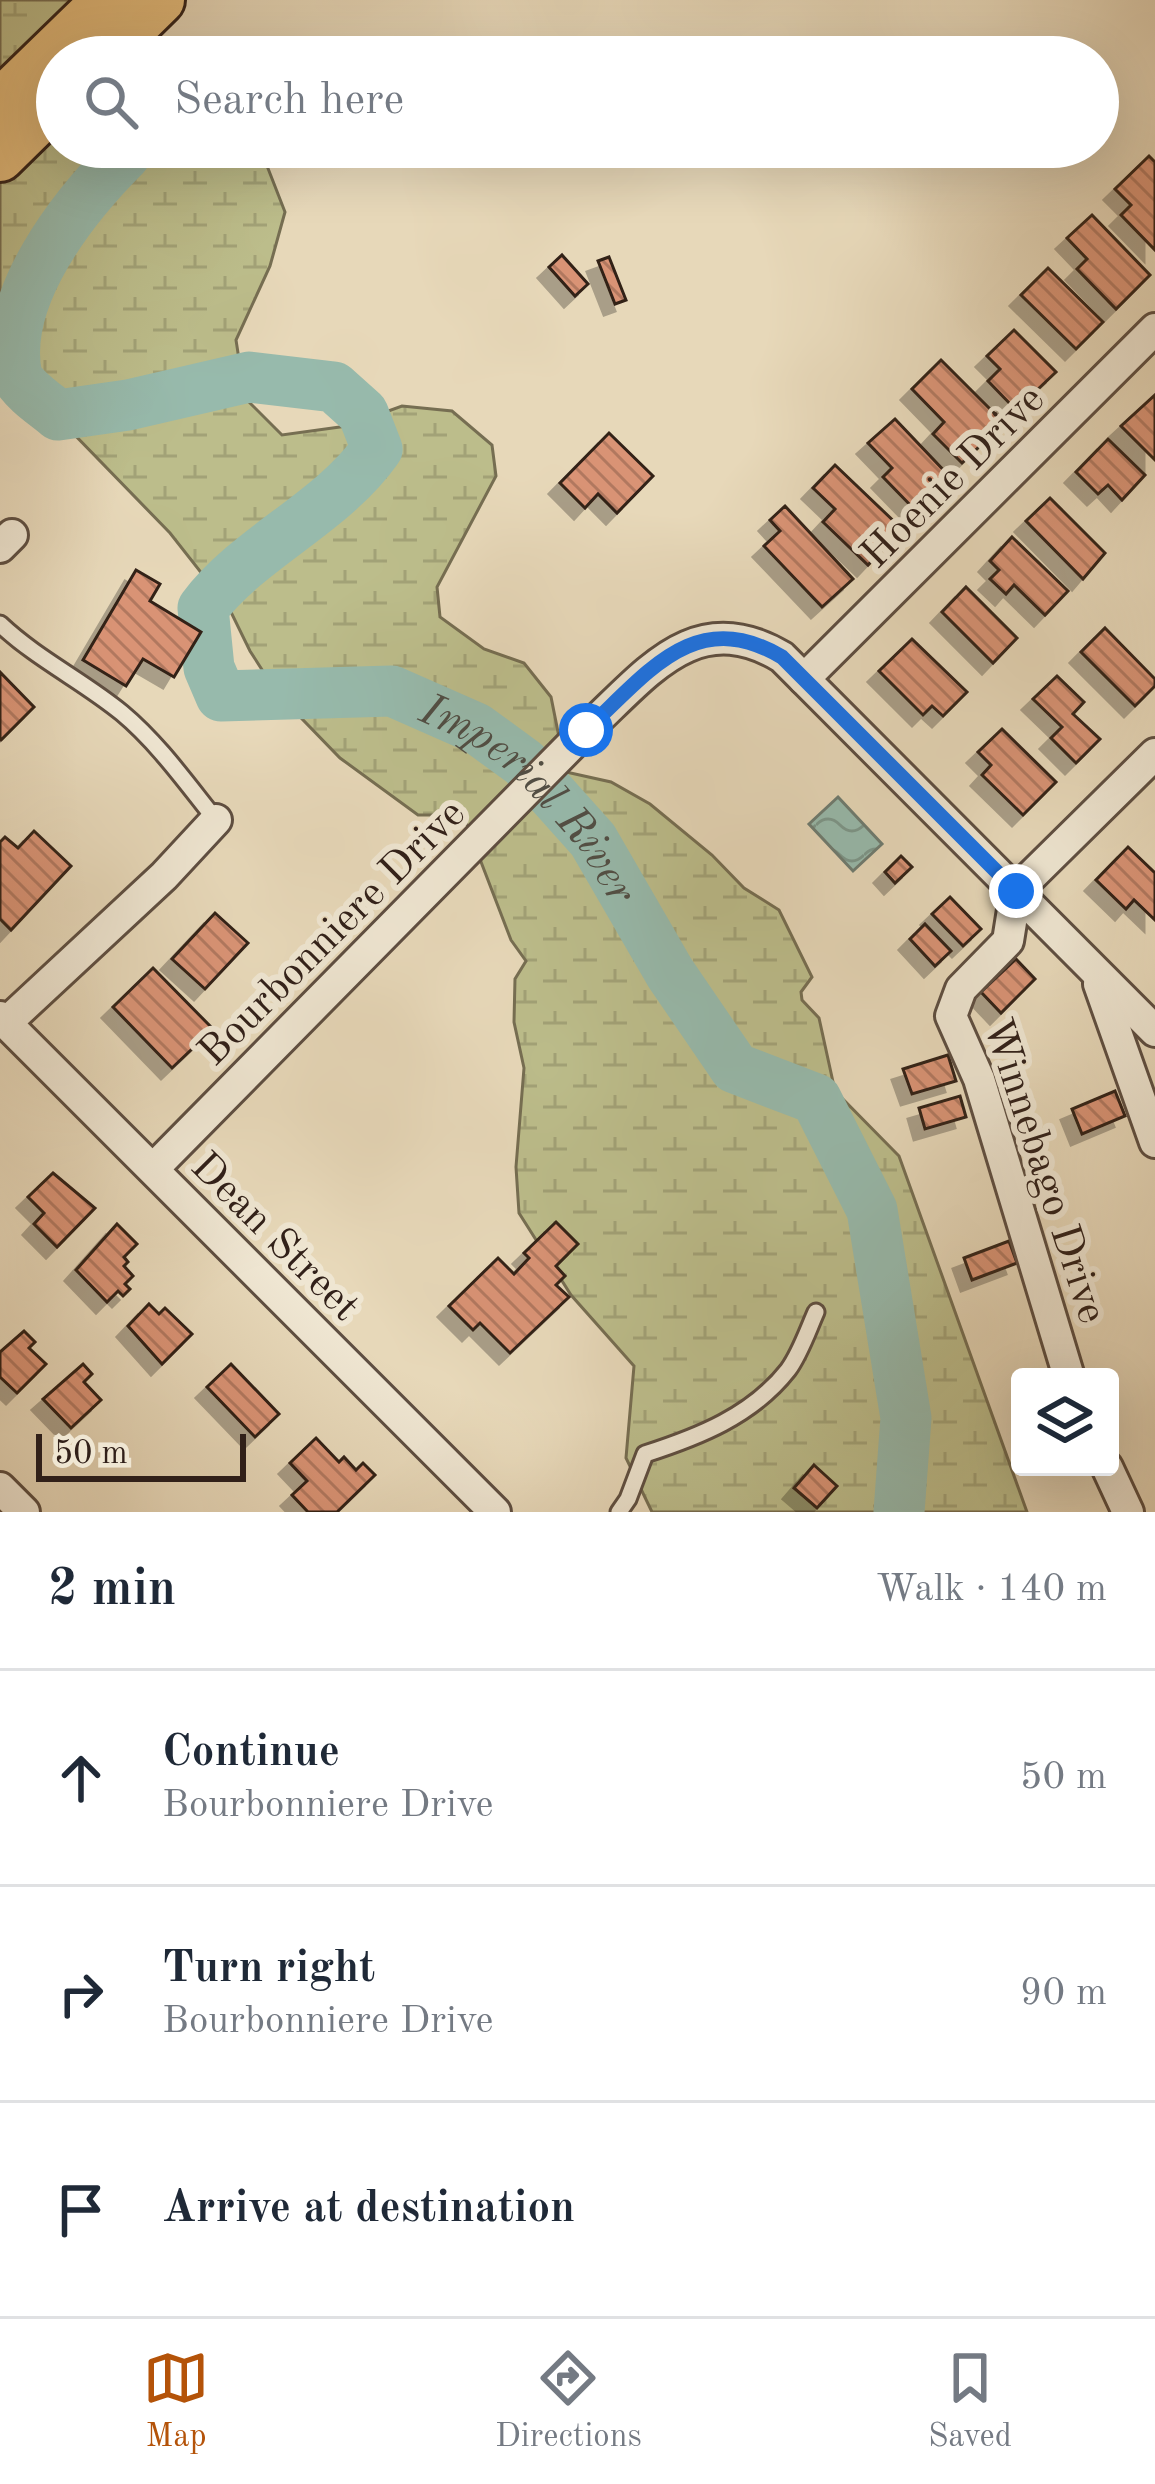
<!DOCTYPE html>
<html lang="en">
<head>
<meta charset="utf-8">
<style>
	:root { --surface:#fff; --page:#f6f6f7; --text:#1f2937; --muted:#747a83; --line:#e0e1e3; --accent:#b45309 }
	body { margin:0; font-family:"Old Standard TT",serif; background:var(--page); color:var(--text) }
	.controls { position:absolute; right:36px; bottom:36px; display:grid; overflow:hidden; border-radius:12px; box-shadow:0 12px 48px #0002 }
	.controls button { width:108px; height:108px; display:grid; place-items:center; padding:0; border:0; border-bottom:3px solid var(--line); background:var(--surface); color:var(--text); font:60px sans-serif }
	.scale { position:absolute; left:36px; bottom:30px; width:210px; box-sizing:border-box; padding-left:12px; border:6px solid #312019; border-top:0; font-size:33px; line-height:42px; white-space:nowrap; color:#312019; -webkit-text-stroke:9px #efe6d2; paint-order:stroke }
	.stop { position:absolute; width:36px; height:36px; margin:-27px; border:9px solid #1a73e8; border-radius:50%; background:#fff }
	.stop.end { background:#1a73e8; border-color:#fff; box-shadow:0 3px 12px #0008 }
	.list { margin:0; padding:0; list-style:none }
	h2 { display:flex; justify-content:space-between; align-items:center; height:156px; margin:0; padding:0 48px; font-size:51px }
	h2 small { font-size:39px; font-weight:400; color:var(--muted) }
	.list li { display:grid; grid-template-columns:78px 1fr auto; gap:36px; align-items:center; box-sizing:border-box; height:216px; padding:0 48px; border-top:3px solid var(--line) }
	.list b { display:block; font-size:45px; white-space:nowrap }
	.list p { margin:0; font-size:39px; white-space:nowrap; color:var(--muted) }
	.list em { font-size:39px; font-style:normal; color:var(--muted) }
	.icon { flex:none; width:66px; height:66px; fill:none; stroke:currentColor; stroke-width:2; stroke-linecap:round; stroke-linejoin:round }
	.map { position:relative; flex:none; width:1155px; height:1512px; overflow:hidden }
	.search { position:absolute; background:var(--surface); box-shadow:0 12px 48px #0002; left:36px; right:36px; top:36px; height:132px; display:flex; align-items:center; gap:30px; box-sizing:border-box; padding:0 42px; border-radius:66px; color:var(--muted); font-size:45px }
	.sheet { height:804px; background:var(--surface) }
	nav { display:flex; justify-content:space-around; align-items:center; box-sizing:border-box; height:168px; border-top:3px solid var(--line); background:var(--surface); font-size:33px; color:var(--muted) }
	nav a { display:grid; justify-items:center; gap:6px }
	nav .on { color:var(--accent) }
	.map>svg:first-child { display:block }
	.wetland { fill:url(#wetland-marsh); stroke:#766e52; stroke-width:3 }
	.water { fill:url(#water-waves); stroke:#6e7c71; stroke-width:3 }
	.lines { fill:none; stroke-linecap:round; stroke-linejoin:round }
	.river { stroke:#97baac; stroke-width:51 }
	.building { fill:url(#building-back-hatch); stroke:#312019; stroke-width:3; filter:url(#shadow) }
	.lane-casing { stroke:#5e4e41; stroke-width:21 }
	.street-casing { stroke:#5e4e41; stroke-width:36 }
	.primary-casing { stroke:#312019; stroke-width:54 }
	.lane { stroke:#efe6d2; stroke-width:15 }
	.street { stroke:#efe6d2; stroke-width:30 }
	.primary { stroke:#e4bc7c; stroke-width:48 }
	.route { stroke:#1a73e8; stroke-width:15 }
	.labels { text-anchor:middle; stroke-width:12; stroke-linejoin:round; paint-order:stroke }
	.street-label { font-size:42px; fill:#312019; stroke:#efe6d2 }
	.water-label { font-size:45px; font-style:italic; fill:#504e45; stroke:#efe6d2 }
</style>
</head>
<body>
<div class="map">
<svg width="1155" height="1512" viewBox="0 0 1155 1512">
	<defs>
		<pattern id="wetland-marsh" width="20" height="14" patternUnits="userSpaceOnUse" patternTransform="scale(3)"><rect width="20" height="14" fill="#bcbd8b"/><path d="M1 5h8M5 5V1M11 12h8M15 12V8" fill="none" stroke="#a2a277"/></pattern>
		<pattern id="water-waves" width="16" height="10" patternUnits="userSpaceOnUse" patternTransform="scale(3)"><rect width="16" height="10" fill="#97baac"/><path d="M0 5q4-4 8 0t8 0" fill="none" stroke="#7c978b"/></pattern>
		<pattern id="building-back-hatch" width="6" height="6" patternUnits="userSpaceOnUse" patternTransform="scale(3)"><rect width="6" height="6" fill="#d99375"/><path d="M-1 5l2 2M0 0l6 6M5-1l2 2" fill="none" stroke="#b1785f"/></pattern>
		<filter id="shadow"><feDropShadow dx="-11" dy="11" stdDeviation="0" flood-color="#0004"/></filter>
	</defs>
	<rect width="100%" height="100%" fill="#e7d8b9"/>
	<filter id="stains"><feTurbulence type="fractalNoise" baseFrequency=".00167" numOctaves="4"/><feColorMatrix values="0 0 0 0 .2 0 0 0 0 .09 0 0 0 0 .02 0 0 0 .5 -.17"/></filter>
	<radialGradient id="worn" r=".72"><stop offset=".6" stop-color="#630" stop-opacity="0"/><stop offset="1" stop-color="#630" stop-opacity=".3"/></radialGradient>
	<g class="wetland">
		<polygon points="0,0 80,0 0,84"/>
		<polygon points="57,122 57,147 252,147 262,153 285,212 270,266 236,340 245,398 282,435 347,426 402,406 452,411 492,445 496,476 437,587 440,617 484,649 524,663 551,697 566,772 611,782 650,804 712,855 744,888 779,910 812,977 801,992 802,1000 819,1018 835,1091 899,1156 1027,1512 652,1512 626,1458 634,1366 571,1295 519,1213 516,1167 524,1068 514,1022 515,979 526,961 511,940 463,815 418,815 340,758 277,693 250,651 229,608 170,533 0,358 0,178"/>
	</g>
	<polygon class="water" points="838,797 882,844 853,871 809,824"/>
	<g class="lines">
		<path class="river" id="s1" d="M121 147 125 155C75 205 0 297 17 377 26 392 45 404 58 415L128 405 249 377 334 387 363 413 377 449C331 514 249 547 203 608L209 668 221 696 392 691 476 728 524 763 593 840 670 973 735 1068 816 1099 872 1210 906 1418 899 1512"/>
	</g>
	<g class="building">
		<polygon points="1149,156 1155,162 1155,250 1121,215 1131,205 1115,189"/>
		<polygon points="1092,215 1150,275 1116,309 1077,269 1087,259 1067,238"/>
		<polygon points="562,255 588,284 575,296 549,267"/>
		<polygon points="609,257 626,300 615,304 598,261"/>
		<polygon points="1048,268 1103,322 1076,349 1021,295"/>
		<polygon points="1014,330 1056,372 1016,410 988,381 1000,369 987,356"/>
		<polygon points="941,360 1004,423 962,463 933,434 944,422 912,389"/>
		<polygon points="1155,395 1155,460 1121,426"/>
		<polygon points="895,419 951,478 916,511 883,477 892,468 868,443"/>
		<polygon points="609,433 653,476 617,513 598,494 585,508 560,483"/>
		<polygon points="1108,439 1145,475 1122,500 1108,485 1098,494 1076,472"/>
		<polygon points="835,465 902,529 868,565 823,522 835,509 813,488"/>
		<polygon points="1050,498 1105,553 1083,579 1026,521"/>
		<polygon points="785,506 853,579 822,607 764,546 780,531 770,520"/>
		<polygon points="1012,537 1068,591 1045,615 1014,585 1006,594 990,579 999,570 990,561"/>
		<polygon points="136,570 160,584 150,601 201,632 174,677 143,659 126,686 83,660"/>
		<polygon points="966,587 1017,638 993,663 942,612"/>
		<polygon points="1105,628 1155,679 1155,686 1135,706 1081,652"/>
		<polygon points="912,639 967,692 943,716 932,706 923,715 879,671"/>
		<polygon points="0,672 34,707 1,740 0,740"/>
		<polygon points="1057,676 1084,702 1073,714 1100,739 1076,763 1051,738 1062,727 1033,699"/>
		<polygon points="1002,729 1056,782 1023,815 982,775 991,765 978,752"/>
		<polygon points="34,831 71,866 11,930 0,919 0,842 5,837 18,848"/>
		<polygon points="1128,847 1155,873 1155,920 1134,900 1126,909 1096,880"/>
		<polygon points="901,856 912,867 895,883 885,872"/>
		<polygon points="950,897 981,929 963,946 932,914"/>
		<polygon points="215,913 248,943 205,989 172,959"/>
		<polygon points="925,924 951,951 935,966 910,939"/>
		<polygon points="1016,959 1035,979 1001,1013 981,992"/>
		<polygon points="153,968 213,1029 172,1068 113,1007"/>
		<polygon points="948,1055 956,1081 912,1094 903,1069"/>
		<polygon points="1115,1091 1125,1116 1082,1134 1072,1109"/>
		<polygon points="960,1096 966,1117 925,1129 919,1108"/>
		<polygon points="53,1173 95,1208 57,1247 34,1224 44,1213 28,1197"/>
		<polygon points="556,1222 578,1244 556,1266 565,1276 556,1285 569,1297 510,1353 480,1323 473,1330 449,1306 498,1258 514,1274 529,1258 524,1253"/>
		<polygon points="117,1224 137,1244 124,1257 128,1262 124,1266 133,1276 125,1284 130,1289 123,1296 118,1291 107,1302 76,1270"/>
		<polygon points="1009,1241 1017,1263 972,1280 964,1258"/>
		<polygon points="149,1304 159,1314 165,1308 192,1334 162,1364 128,1326"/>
		<polygon points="24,1331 35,1342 29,1348 46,1364 17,1393 0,1377 0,1352"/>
		<polygon points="83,1364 92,1374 84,1382 101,1400 71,1428 43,1399"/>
		<polygon points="231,1364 279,1414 255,1437 207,1387"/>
		<polygon points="316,1438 339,1462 344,1457 356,1470 363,1463 375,1475 337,1512 308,1512 292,1495 307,1481 290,1463"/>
		<polygon points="814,1465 837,1486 817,1508 794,1488"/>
	</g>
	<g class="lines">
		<g class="lane-casing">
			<g id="lane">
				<path d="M0 624C37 659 83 681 122 713 158 743 187 784 216 820"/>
				<path d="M619 1512 628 1499 645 1454C698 1437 752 1416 788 1370 800 1354 808 1330 816 1312"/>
			</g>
		</g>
		<g class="street-casing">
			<g id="street">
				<polyline points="0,547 12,535"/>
				<polyline points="804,679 1155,329"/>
				<polyline points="1099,984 1155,1142"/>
				<polyline points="0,1017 495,1512"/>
				<polyline points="6,1023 164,876 216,820"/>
				<path d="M153 1169 586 730C647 674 695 605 782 657L1155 1031"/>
				<polyline points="1069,1377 979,1079 951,1016 961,989 1008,941 1016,891 1155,754"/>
				<polyline points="1107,1467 1128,1512"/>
				<polyline points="0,1488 24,1512"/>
			</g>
		</g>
		<g class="primary-casing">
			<g id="primary">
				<polyline points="102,57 160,0"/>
				<polyline points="0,104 107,0"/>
				<polyline points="0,157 57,101"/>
			</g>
		</g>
		<use href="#lane" class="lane"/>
		<use href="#street" class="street"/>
		<use href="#primary" class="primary"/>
	</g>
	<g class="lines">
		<path class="route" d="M586 730C647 674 695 605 782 657L1016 891"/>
	</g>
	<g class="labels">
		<g class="street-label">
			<text transform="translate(951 475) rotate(-45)" y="15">Hoenie Drive</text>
			<text transform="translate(330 931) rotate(-45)" y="15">Bourbonniere Drive</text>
			<text transform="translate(1047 1170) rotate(72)" y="15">Winnebago Drive</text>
			<text transform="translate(277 1235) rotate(45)" y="15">Dean Street</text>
		</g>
		<g class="water-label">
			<text dy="16" stroke="none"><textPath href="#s1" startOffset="1356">Imperial River</textPath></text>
		</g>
	</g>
	<rect width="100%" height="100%" filter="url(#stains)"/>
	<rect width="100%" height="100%" fill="url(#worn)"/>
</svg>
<div class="controls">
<button><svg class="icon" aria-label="layers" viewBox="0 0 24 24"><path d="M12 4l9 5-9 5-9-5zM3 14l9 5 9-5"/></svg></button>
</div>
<div class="scale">50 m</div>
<div class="stop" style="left:586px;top:730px"></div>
<div class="stop end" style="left:1016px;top:891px"></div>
<div class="search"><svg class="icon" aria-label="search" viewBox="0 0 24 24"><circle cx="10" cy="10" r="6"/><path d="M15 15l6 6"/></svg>Search here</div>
</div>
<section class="sheet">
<h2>2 min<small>Walk · 140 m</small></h2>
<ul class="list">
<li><svg class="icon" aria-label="ahead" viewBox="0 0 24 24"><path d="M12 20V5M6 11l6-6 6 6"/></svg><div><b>Continue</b><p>Bourbonniere Drive</p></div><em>50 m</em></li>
<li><svg class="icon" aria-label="right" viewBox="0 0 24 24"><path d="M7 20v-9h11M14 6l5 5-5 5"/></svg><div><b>Turn right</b><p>Bourbonniere Drive</p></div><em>90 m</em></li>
<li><svg class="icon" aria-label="arrive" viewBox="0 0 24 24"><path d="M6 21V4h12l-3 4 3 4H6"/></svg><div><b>Arrive at destination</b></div></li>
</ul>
</section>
<nav>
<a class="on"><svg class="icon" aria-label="map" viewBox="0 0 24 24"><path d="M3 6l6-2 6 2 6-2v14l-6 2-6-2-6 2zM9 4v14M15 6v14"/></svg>Map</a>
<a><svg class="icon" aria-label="directions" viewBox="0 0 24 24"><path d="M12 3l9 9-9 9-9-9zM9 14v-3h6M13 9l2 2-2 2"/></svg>Directions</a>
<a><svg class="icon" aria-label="saved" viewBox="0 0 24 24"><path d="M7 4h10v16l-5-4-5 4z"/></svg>Saved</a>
</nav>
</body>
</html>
